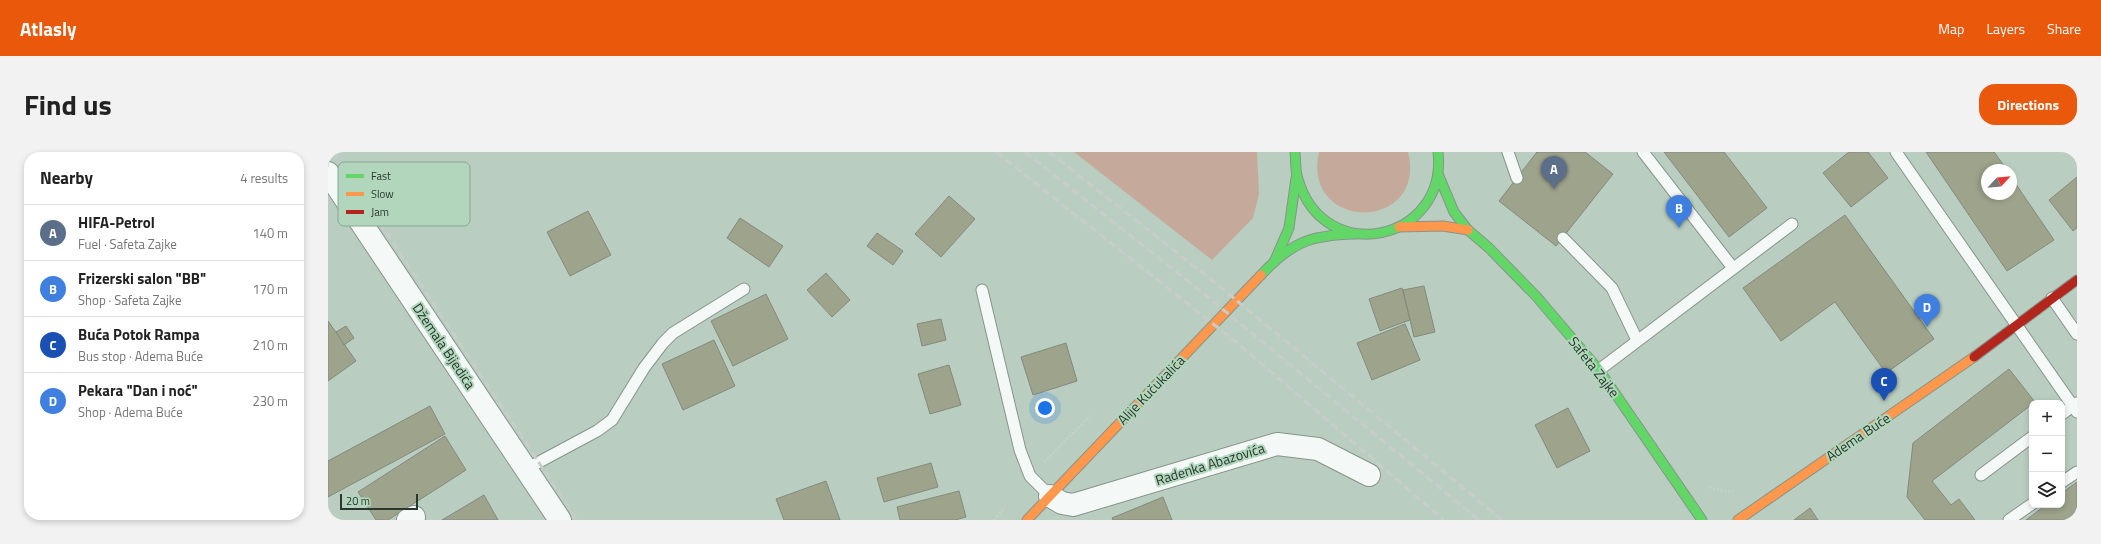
<!DOCTYPE html>
<html lang="en">
<head>
<meta charset="utf-8">
<style>
	:root { --surface:#fff; --page:#f2f2f2; --text:#222; --muted:#767676; --line:#e0e0e0; --accent:#ea580c }
	body { margin:0; font-family:"Titillium Web",sans-serif; background:var(--page); color:var(--text) }
	.controls { position:absolute; right:12px; bottom:12px; display:grid; overflow:hidden; border-radius:8px; box-shadow:0 2px 6px #0003 }
	.controls button { width:36px; height:36px; display:grid; place-items:center; padding:0; border:0; border-bottom:1px solid var(--line); background:var(--surface); color:var(--text); font:20px sans-serif }
	.compass { position:absolute; left:1653px; top:12px; width:36px; height:36px; border-radius:50%; background:var(--surface); box-shadow:0 2px 6px #0003; rotate:64deg }
	.scale { position:absolute; left:12px; bottom:10px; width:78px; box-sizing:border-box; padding-left:4px; border:2px solid #29382e; border-top:0; font-size:11px; line-height:14px; white-space:nowrap; color:#29382e; -webkit-text-stroke:3px #b1d6bc; paint-order:stroke }
	.you { position:absolute; left:717px; top:256px; width:14px; height:14px; margin:-10px; border:3px solid #fff; border-radius:50%; background:#1a73e8; box-shadow:0 0 0 6px #1a73e833 }
	.badge { display:grid; place-items:center; width:26px; height:26px; border-radius:50%; background:var(--accent); color:#fff; font-size:13px; font-weight:700 }
	.pin { position:absolute; translate:-50% -33px; filter:drop-shadow(0 1px 2px #0008) }
	.pin::after { content:''; position:absolute; top:21px; width:14px; height:12px; background:inherit; clip-path:polygon(0 0,100% 0,50% 100%) }
	.list { margin:0; padding:0; list-style:none }
	h2 { display:flex; justify-content:space-between; align-items:center; height:52px; margin:0; padding:0 16px; font-size:17px }
	h2 small { font-size:13px; font-weight:400; color:var(--muted) }
	.list li { display:grid; grid-template-columns:26px 1fr auto; gap:12px; align-items:center; box-sizing:border-box; height:56px; padding:0 16px; border-top:1px solid var(--line) }
	.list b { display:block; font-size:15px; white-space:nowrap }
	.list p { margin:0; font-size:13px; white-space:nowrap; color:var(--muted) }
	.list em { font-size:13px; font-style:normal; color:var(--muted) }
	.icon { flex:none; width:22px; height:22px; fill:none; stroke:currentColor; stroke-width:2; stroke-linecap:round; stroke-linejoin:round }
	.map { position:relative; flex:none; width:1749px; height:368px; overflow:hidden; border-radius:16px }
	header { display:flex; align-items:center; gap:24px; box-sizing:border-box; height:56px; padding:0 20px; background:var(--accent); color:#fff }
	header strong { font-size:19px }
	nav { display:flex; gap:22px; margin-inline-start:auto; font-size:14px }
	.intro { display:flex; align-items:center; justify-content:space-between; box-sizing:border-box; height:96px; padding:0 24px }
	h1 { margin:0; font-size:28px }
	.button { padding:10px 18px; border-radius:16px; background:var(--accent); color:#fff; font-size:14px; font-weight:700 }
	main { display:flex; gap:24px; padding:0 24px }
	aside { flex:1; background:var(--surface); border-radius:16px; box-shadow:0 2px 6px #0003 }
	.map>svg:first-child { display:block }
	.green { fill:#c5aa9b }
	.building { fill:#9ea38c; stroke:#828a7d }
	.lines { fill:none; stroke-linecap:round; stroke-linejoin:round }
	.lane-casing { stroke:#86958b; stroke-width:13 }
	.street-casing { stroke:#86958b; stroke-width:24 }
	.fast-casing { stroke:#86958b; stroke-width:11 }
	.slow-casing { stroke:#86958b; stroke-width:11 }
	.jam-casing { stroke:#86958b; stroke-width:11 }
	.path { stroke:#c9cfcb; stroke-width:2.5; stroke-dasharray:2 2; stroke-linecap:butt }
	.lane { stroke:#f4f8f6; stroke-width:11 }
	.street { stroke:#f4f8f6; stroke-width:22 }
	.fast { stroke:#63d668; stroke-width:9 }
	.slow { stroke:#ff974d; stroke-width:9 }
	.jam { stroke:#b3261e; stroke-width:9 }
	.rail { stroke:#c7cdc9; stroke-width:3; stroke-dasharray:8 4; stroke-linecap:butt }
	.labels { text-anchor:middle; stroke-width:4; stroke-linejoin:round; paint-order:stroke }
	.street-label { font-size:14px; fill:#29382e; stroke:#b1d6bc }
	.key { fill:#b1d6bc; stroke:#88a791; stroke-width:1 }
	.key-label { font-size:11px; fill:#29382e }
</style>
</head>
<body>
<header>
<strong>Atlasly</strong>
<nav><a>Map</a><a>Layers</a><a>Share</a></nav>
</header>
<div class="intro"><h1>Find us</h1><a class="button">Directions</a></div>
<main>
<aside>
<h2>Nearby<small>4 results</small></h2>
<ul class="list">
<li><span class="badge" style="background:#5c6f8a">A</span><div><b>HIFA-Petrol</b><p>Fuel · Safeta Zajke</p></div><em>140 m</em></li>
<li><span class="badge" style="background:#3f7fe0">B</span><div><b>Frizerski salon &quot;BB&quot;</b><p>Shop · Safeta Zajke</p></div><em>170 m</em></li>
<li><span class="badge" style="background:#1a4fb4">C</span><div><b>Buća Potok Rampa</b><p>Bus stop · Adema Buće</p></div><em>210 m</em></li>
<li><span class="badge" style="background:#3f7fe0">D</span><div><b>Pekara &quot;Dan i noć&quot;</b><p>Shop · Adema Buće</p></div><em>230 m</em></li>
</ul>
</aside>
<div class="map">
<svg width="1749" height="368" viewBox="0 0 1749 368">
	<rect width="100%" height="100%" fill="#b9cec0"/>
	<g class="green">
		<polygon points="746,0 929,0 931,42 925,66 884,108"/>
		<path d="M991 0H1080C1100 80 973 81 991 0Z"/>
	</g>
	<g class="building">
		<polygon points="1209,0 1257,0 1285,22 1228,94 1171,49"/>
		<polygon points="1336,0 1396,0 1439,56 1401,85"/>
		<polygon points="1521,0 1540,0 1560,26 1523,55 1495,21"/>
		<polygon points="1598,0 1666,0 1679,18 1659,18 1659,42 1683,42 1683,25 1726,88 1679,119"/>
		<polygon points="1749,25 1749,76 1745,79 1721,48"/>
		<polygon points="621,44 647,67 613,105 587,82"/>
		<polygon points="260,59 283,103 242,124 219,80"/>
		<polygon points="1517,63 1606,187 1558,221 1507,150 1453,189 1415,136"/>
		<polygon points="412,66 455,94 441,115 399,86"/>
		<polygon points="549,81 575,99 565,113 539,94"/>
		<polygon points="498,121 522,148 504,165 479,138"/>
		<polygon points="1096,134 1107,180 1086,185 1075,138"/>
		<polygon points="1074,136 1082,168 1052,179 1041,147"/>
		<polygon points="438,142 460,187 405,214 383,169"/>
		<polygon points="613,167 618,188 594,194 589,172"/>
		<polygon points="0,169 28,209 0,229"/>
		<polygon points="1077,172 1092,208 1044,228 1029,191"/>
		<polygon points="18,174 26,186 16,193 8,180"/>
		<polygon points="386,188 407,234 355,258 334,212"/>
		<polygon points="738,191 749,229 705,243 693,205"/>
		<polygon points="621,213 633,253 602,262 590,222"/>
		<polygon points="1681,217 1707,250 1604,329 1623,353 1631,347 1647,368 1597,368 1579,345 1585,291"/>
		<polygon points="102,254 117,282 0,345 0,309"/>
		<polygon points="1240,256 1262,299 1229,316 1207,273"/>
		<polygon points="117,284 138,318 60,368 48,368 30,340"/>
		<polygon points="603,311 610,335 556,350 549,326"/>
		<polygon points="498,329 512,368 456,368 448,347"/>
		<polygon points="1749,330 1749,368 1698,368 1718,353 1734,353 1734,341"/>
		<polygon points="631,339 638,365 627,368 572,368 569,355"/>
		<polygon points="156,343 170,368 114,368"/>
		<polygon points="835,345 844,368 785,368 784,366"/>
		<polygon points="1482,356 1490,368 1466,368"/>
	</g>
	<g class="lines">
		<g class="lane-casing">
			<g id="lane">
				<polyline points="1180,0 1189,26"/>
				<polyline points="1315,0 1405,116"/>
				<polyline points="1568,0 1749,260"/>
				<polyline points="1235,86 1284,136 1309,188"/>
				<polyline points="654,138 692,298 702,324 722,344"/>
				<polyline points="1724,146 1749,182"/>
				<polyline points="1271,218 1464,72"/>
				<polyline points="1734,262 1749,251"/>
				<polyline points="198,317 269,279 284,268 316,216 335,191 345,181 416,137"/>
				<polyline points="1653,323 1704,285"/>
				<polyline points="1734,330 1749,320"/>
				<polyline points="1681,368 1704,352"/>
			</g>
		</g>
		<g class="street-casing">
			<g id="street">
				<polyline points="0,21 232,368"/>
				<polyline points="722,344 734,351 745,353 949,292 990,297 1041,323"/>
				<polyline points="80,368 86,365"/>
			</g>
		</g>
		<g class="fast-casing">
			<g id="fast">
				<path d="M967 0C968 9 967 19 970 27 996 117 1120 89 1110 0"/>
				<polyline points="1110,22 1126,60 1140,78 1161,96 1208,144 1271,218 1374,368"/>
				<polyline points="947,108 961,76 968,26"/>
				<path d="M933 123C964 90 982 83 1027 82"/>
			</g>
		</g>
		<g class="slow-casing">
			<g id="slow">
				<polyline points="1071,75 1115,74 1140,78"/>
				<polyline points="699,368 933,123"/>
				<polyline points="1410,368 1646,205"/>
			</g>
		</g>
		<g class="jam-casing">
			<polyline id="jam" points="1646,205 1749,128"/>
		</g>
		<g class="path">
			<polyline points="716,310 762,264"/>
			<polyline points="1381,335 1400,340 1407,339"/>
			<polyline points="666,368 677,355"/>
		</g>
		<use href="#lane" class="lane"/>
		<use href="#street" class="street"/>
		<use href="#fast" class="fast"/>
		<use href="#slow" class="slow"/>
		<use href="#jam" class="jam"/>
		<g class="rail">
			<polyline points="5,0 249,368"/>
			<polyline points="668,0 908,190 1116,368"/>
			<polyline points="697,0 875,141 1151,368"/>
			<polyline points="721,0 885,129 1174,368"/>
		</g>
	</g>
	<g class="labels">
		<g class="street-label">
			<text transform="translate(116 194) rotate(56)" y="5">Džemala Bijedića</text>
			<text transform="translate(1266 215) rotate(52)" y="5">Safeta Zajke</text>
			<text transform="translate(823 238) rotate(-46)" y="5">Alije Kučukalića</text>
			<text transform="translate(1530 285) rotate(-34)" y="5">Adema Buće</text>
			<text transform="translate(882 312) rotate(-17)" y="5">Radenka Abazovića</text>
		</g>
	</g>
	<rect x="10" y="10" width="132" height="64" rx="6" class="key"/>
	<rect x="18" y="22" width="18" height="4" fill="#63d668"/>
	<rect x="18" y="40" width="18" height="4" fill="#ff974d"/>
	<rect x="18" y="58" width="18" height="4" fill="#b3261e"/>
	<g class="key-label">
		<text x="43" y="28">Fast</text>
		<text x="43" y="46">Slow</text>
		<text x="43" y="64">Jam</text>
	</g>
</svg>
<div class="controls">
<button>+</button>
<button>−</button>
<button><svg class="icon" aria-label="layers" viewBox="0 0 24 24"><path d="M12 4l9 5-9 5-9-5zM3 14l9 5 9-5"/></svg></button>
</div>
<svg class="compass" viewBox="-18 -18 36 36"><path d="M0-13l5 13h-10z" fill="#e53935"/><path d="M0 13l5-13h-10z" fill="#767676"/></svg>
<div class="scale">20 m</div>
<div class="you"></div>
<div class="pin badge" style="left:1226px;top:37px;background:#5c6f8a">A</div>
<div class="pin badge" style="left:1351px;top:76px;background:#3f7fe0">B</div>
<div class="pin badge" style="left:1556px;top:249px;background:#1a4fb4">C</div>
<div class="pin badge" style="left:1599px;top:175px;background:#3f7fe0">D</div>
</div>
</main>
</body>
</html>
